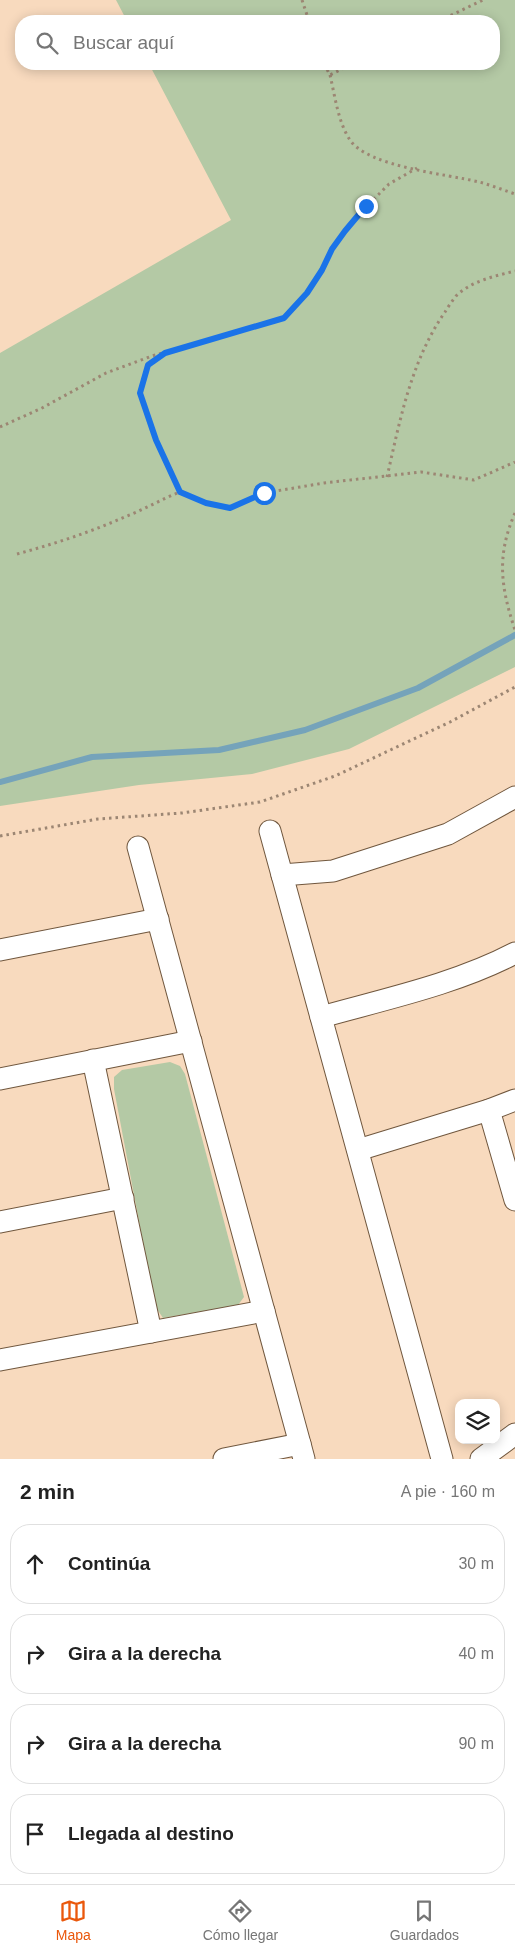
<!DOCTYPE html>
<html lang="es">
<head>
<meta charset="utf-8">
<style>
	:root { --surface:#fff; --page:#f2f2f2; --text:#222; --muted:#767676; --line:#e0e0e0; --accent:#ea580c }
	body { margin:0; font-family:Arial,sans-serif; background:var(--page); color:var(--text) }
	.controls { position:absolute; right:15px; bottom:15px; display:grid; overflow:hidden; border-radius:10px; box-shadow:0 2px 12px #0003 }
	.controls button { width:45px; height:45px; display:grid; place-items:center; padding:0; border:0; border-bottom:1px solid var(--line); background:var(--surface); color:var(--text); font:25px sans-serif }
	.stop { position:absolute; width:15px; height:15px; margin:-11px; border:4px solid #1a73e8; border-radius:50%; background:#fff }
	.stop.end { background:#1a73e8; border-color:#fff; box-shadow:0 1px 5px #0008 }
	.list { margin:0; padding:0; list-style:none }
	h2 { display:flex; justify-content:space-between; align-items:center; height:65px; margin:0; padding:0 20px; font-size:21px }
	h2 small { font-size:16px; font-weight:400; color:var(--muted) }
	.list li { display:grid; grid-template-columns:32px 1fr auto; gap:15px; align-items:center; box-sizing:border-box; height:80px; margin:0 10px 10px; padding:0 10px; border:1px solid var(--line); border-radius:20px }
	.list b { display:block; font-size:19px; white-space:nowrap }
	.list em { font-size:16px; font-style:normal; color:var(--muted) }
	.icon { flex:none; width:28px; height:28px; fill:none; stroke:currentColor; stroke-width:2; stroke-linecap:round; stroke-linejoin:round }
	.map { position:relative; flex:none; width:515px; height:1459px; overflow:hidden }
	.search { position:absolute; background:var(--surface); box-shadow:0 2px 12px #0003; left:15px; right:15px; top:15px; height:55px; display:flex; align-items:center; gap:12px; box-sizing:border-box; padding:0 18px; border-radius:20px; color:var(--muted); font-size:19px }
	.sheet { height:425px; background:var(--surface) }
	nav { display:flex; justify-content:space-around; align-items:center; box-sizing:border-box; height:70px; border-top:1px solid var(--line); background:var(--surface); font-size:14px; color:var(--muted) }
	nav a { display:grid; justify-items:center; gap:2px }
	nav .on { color:var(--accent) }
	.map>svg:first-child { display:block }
	.green { fill:#b4c9a5 }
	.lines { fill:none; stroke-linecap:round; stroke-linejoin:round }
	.stream { stroke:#75a3ba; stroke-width:6 }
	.street-casing { stroke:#70573e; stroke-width:23 }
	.path { stroke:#9c8673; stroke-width:3; stroke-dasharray:2.5 4; stroke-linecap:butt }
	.street { stroke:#fff; stroke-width:21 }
	.route { stroke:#1a73e8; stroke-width:6 }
</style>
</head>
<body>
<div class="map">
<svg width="515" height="1459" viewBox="0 0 515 1459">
	<rect width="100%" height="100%" fill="#f8dabe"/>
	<g class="green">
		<polygon points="116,0 515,0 515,667 349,749 252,774 139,785 0,806 0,353 231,220 149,64 494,64 494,21 127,21"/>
		<polygon points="170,1062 180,1066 185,1074 244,1297 238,1305 163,1318 155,1306 114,1089 114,1077 122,1070"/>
	</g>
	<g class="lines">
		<polyline class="stream" points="0,782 92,757 219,750 305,730 418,688 515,635"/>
		<g class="street-casing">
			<g id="street">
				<polyline points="270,831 442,1459"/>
				<polyline points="138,847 300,1444"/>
				<polyline points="282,875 333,871 448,834 515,797"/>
				<polyline points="0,950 158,919"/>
				<path d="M321 1017C385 999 456 984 515 953"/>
				<polyline points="93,1060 151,1332"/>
				<polyline points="0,1079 191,1041"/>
				<polyline points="489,1110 515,1200"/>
				<polyline points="358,1150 489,1110 515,1100"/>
				<polyline points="0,1222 123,1198"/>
				<polyline points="0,1360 264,1311"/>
				<polyline points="224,1459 300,1444 304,1459"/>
				<polyline points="481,1459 515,1434"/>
			</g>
		</g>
		<g class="path">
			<polyline points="302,0 309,21"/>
			<polyline points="439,21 483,0"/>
			<polyline points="324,64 330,75 352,64"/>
			<path d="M330 75C335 96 338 122 350 140 368 167 447 174 479 182 491 185 503 190 515 194"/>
			<polyline points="162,355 148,365 140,393 156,440 180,492"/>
			<polyline points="0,427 42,408 106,373 152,356 284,318 307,293 322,270 332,249 345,231 366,207 389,184 417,168"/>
			<path d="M387 477C400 420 411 361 445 312 448 307 452 301 456 296 471 281 495 276 515 271"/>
			<path d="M515 513C496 556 501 588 515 630"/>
			<path d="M17 554C54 544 91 532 127 516 145 509 162 499 180 492L206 503 230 508 264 493 324 483 421 472 474 480 515 462"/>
			<polyline points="0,836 98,819 182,813 260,802 335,776 450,722 515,687"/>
		</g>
		<use href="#street" class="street"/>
	</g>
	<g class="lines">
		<polyline class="route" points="264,493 230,508 206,503 180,492 156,440 140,393 148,365 165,353 284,318 307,293 322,270 332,249 345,231 366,206"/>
	</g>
</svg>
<div class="controls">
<button><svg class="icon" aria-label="layers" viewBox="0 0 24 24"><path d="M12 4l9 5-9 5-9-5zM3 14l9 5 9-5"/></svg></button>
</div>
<div class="stop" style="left:264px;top:493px"></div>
<div class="stop end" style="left:366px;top:206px"></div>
<div class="search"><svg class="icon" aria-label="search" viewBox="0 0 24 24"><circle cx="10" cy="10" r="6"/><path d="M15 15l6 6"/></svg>Buscar aquí</div>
</div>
<section class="sheet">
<h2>2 min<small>A pie · 160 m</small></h2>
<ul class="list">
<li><svg class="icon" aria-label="ahead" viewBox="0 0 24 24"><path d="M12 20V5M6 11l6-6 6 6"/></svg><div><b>Continúa</b></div><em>30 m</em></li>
<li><svg class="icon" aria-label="right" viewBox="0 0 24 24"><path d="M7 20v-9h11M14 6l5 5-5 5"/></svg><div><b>Gira a la derecha</b></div><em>40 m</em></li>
<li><svg class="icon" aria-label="right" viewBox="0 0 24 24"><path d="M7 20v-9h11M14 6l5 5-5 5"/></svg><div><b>Gira a la derecha</b></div><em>90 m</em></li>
<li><svg class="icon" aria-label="arrive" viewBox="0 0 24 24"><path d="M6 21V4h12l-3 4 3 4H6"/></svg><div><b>Llegada al destino</b></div></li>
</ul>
</section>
<nav>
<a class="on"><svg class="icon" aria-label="map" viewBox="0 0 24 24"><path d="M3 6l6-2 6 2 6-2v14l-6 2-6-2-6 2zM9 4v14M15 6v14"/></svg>Mapa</a>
<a><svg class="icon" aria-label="directions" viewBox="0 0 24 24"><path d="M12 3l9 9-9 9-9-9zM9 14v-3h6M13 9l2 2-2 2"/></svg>Cómo llegar</a>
<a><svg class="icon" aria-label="saved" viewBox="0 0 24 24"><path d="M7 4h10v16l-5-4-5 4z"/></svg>Guardados</a>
</nav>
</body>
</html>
